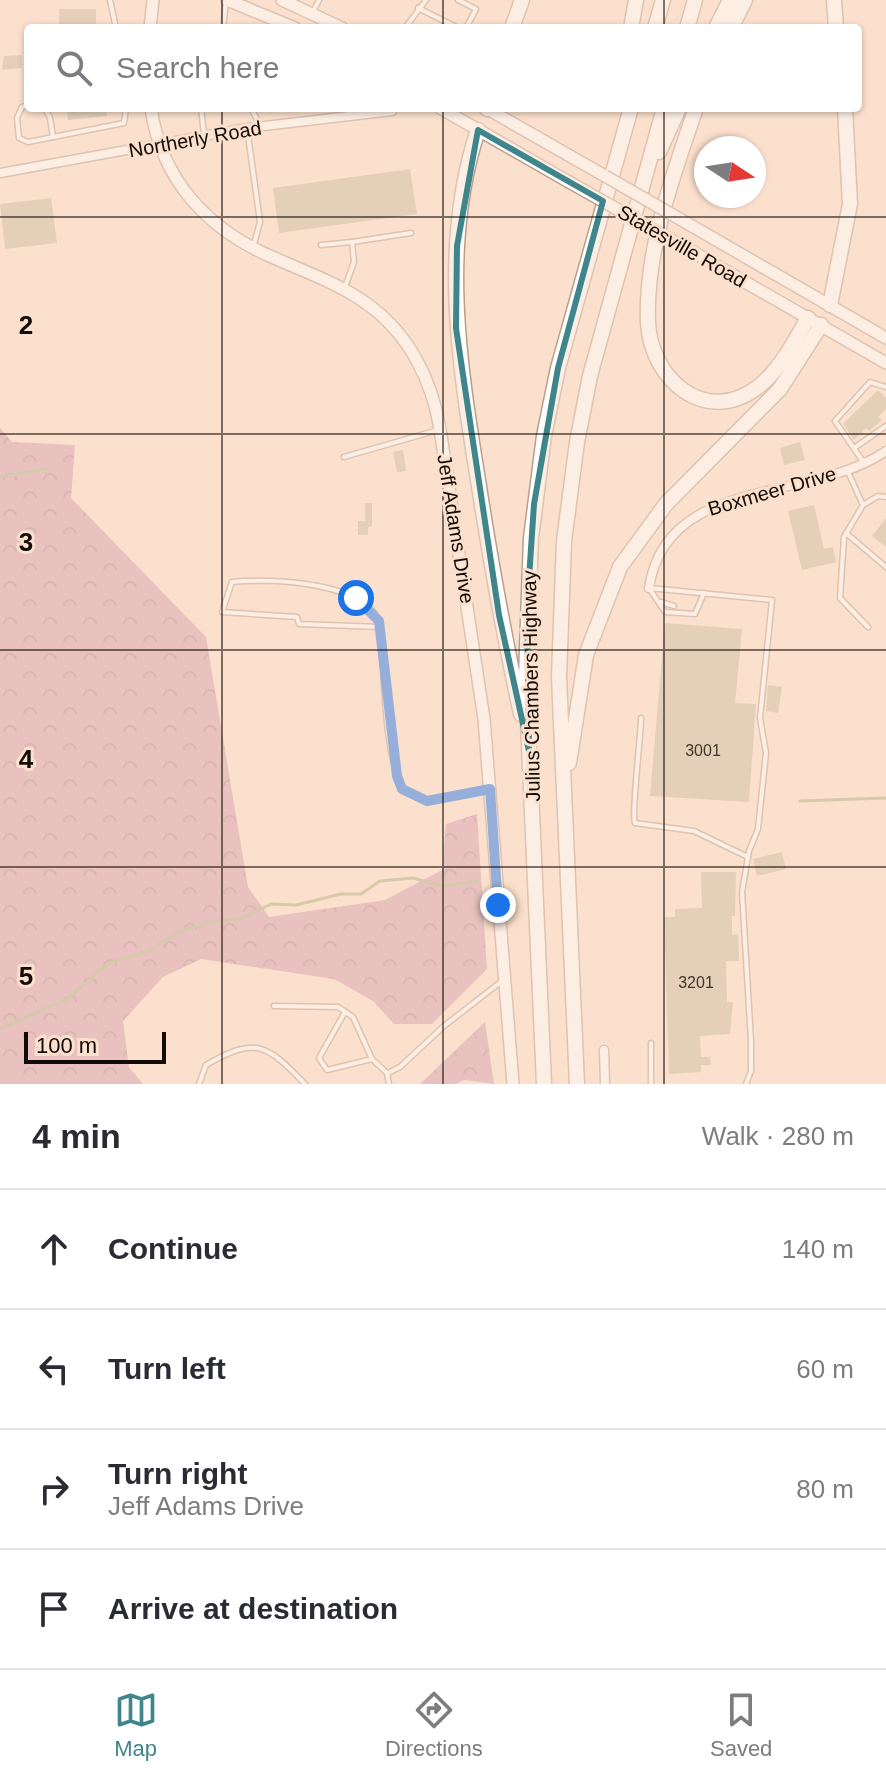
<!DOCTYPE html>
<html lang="en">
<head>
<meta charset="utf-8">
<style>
	:root { --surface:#fff; --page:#f2f2f3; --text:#2b2b33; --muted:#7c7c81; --line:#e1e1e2; --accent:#3e868b }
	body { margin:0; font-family:Helvetica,sans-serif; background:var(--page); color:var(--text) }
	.compass { position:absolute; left:694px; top:136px; width:72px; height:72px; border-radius:50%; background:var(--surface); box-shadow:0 2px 6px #0004; rotate:102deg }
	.scale { position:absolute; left:24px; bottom:20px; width:142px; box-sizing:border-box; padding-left:8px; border:4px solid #130b05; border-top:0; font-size:22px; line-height:28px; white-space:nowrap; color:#130b05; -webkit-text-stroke:6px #fbe0cd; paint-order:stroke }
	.stop { position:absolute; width:24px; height:24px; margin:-18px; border:6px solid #1a73e8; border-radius:50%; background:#fff }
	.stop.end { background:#1a73e8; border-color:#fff; box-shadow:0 2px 8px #0008 }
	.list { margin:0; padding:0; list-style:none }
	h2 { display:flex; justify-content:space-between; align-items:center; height:104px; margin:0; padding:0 32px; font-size:34px }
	h2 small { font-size:26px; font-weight:400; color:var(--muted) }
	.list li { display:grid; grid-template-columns:52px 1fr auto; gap:24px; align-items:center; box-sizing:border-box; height:120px; padding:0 32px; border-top:2px solid var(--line) }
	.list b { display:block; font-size:30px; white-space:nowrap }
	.list p { margin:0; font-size:26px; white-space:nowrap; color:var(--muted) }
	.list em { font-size:26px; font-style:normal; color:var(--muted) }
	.icon { flex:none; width:44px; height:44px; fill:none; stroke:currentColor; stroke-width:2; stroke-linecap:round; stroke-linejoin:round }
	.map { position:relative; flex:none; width:886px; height:1084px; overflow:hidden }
	.search { position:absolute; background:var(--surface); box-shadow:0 2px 6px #0004; left:24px; right:24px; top:24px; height:88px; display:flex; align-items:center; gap:20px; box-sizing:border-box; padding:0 28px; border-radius:8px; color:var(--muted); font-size:30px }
	.sheet { height:584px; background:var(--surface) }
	nav { display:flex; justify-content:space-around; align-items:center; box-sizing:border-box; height:112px; border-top:2px solid var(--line); background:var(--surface); font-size:22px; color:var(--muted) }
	nav a { display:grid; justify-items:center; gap:4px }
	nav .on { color:var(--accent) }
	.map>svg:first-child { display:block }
	.forest { fill:url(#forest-crowns) }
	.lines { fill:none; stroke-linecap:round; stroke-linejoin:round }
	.stream { stroke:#a8af80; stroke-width:3 }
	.building { fill:#c8bba0 }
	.lane-casing { stroke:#b89f8d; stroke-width:7 }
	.street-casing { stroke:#b89f8d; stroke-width:11 }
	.secondary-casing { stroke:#b89f8d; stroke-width:14 }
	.highway-casing { stroke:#b89f8d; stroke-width:17 }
	.lane { stroke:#fff; stroke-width:4 }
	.street { stroke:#fff; stroke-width:8 }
	.secondary { stroke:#fff; stroke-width:11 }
	.highway { stroke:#fff; stroke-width:14 }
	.secondary-bridge-casing { stroke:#b89f8d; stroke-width:14; stroke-linecap:butt }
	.secondary-bridge { stroke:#fff; stroke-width:11 }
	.route { stroke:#1a73e8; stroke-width:10 }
	.marked { fill:none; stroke:#3e868b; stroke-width:6; stroke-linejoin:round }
	.grid { fill:none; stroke:#130b05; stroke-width:2; stroke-opacity:0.55 }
	.labels { text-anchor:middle; stroke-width:6; stroke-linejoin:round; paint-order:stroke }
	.number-label { font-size:16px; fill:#40372c }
	.street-label { font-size:20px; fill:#130b05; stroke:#fbe0cd }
	.grid-label { font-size:26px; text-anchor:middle; font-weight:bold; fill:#130b05; stroke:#fbe0cd; stroke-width:6; stroke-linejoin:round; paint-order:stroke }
</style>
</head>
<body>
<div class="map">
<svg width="886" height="1084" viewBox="0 0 886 1084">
	<defs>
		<pattern id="forest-crowns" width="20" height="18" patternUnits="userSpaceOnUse" patternTransform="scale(2)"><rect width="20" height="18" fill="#d29dad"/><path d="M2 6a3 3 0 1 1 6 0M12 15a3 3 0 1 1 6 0" fill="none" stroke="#b38693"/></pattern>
	</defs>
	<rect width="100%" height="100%" fill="#fbe0cd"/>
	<g class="forest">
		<polygon points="0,428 12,442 75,445 71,498 206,637 248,887 269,917 385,900 442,870 446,824 477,814 487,969 432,1024 394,1024 373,1001 334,979 201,959 163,977 123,1021 129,1067 143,1084 0,1084"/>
		<polygon points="485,1022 494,1084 464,1080 456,1084 420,1084"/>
	</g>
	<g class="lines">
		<g class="stream">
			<polyline points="0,477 47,469"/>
			<polyline points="800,801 886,798"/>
			<polyline points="0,1029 67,999 109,963 149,951 176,933 213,921 240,919 271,904 296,905 341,894 361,894 380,881 413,878 441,886 478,881"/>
		</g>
	</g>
	<g class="building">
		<rect x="59" y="9" width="37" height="19"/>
		<polygon points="22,55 22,68 2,70 4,56"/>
		<polygon points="67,108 106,108 107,116 68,120"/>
		<polygon points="410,169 417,214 279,233 273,188"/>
		<polygon points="51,198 57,243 5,249 0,204"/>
		<polygon points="878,390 886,398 886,409 878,417 882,420 869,431 866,428 854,440 843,424"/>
		<polygon points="800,442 805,460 784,465 780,448"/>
		<polygon points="403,450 406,471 397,472 393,452"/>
		<polygon points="365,503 372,503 372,526 368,527 368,535 358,535 358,521 365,521"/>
		<polygon points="814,505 824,549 833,547 836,562 802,570 788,511"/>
		<polygon points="886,518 886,547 872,536"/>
		<polygon points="665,623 742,629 735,703 756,704 749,802 650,796"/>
		<polygon points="768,685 782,687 778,713 766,711"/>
		<polygon points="782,852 786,869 757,876 753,859"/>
		<polygon points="701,872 736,872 735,916 732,916 732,935 738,934 739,961 726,961 727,1002 733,1002 730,1034 700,1036 701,1057 710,1057 711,1065 701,1065 701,1072 669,1074 664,917 675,917 675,909 702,908"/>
	</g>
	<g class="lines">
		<g class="lane-casing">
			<g id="lane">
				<polyline points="110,0 116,28"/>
				<polyline points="458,0 476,9 466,28"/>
				<polyline points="418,8 458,28"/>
				<polyline points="313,12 319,0"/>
				<polyline points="223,28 226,2"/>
				<polyline points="405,28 426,0"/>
				<polyline points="28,105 22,107 17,118 19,138 28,142 124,123 126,108"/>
				<polyline points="45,108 50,118 53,137"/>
				<polyline points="201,108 204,134"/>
				<polyline points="251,108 261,127"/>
				<polyline points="247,128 260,222 254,244"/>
				<polyline points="321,245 352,242"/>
				<polyline points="345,287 354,262 352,242 411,233"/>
				<polyline points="854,448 886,426"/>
				<polyline points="344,457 438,430"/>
				<polyline points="864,463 835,421 870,382 886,387"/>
				<polyline points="848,472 863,505 844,537 840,598 868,627"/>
				<polyline points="863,505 878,496 886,497"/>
				<polyline points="846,533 886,567"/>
				<polyline points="649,588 772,600 760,718 766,753 758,829 749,851 742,892 751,1041 751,1071 746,1084"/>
				<polyline points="649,588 665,612 695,614 704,593"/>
				<polyline points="661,602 674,606"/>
				<path d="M380 627 299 624 297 617 222 612 232 582C267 578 373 581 380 627 385 676 383 745 402 789L427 801 487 789"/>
				<path d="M641 718C641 735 631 816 635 823L694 831 748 857"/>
				<polyline points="274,1006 338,1007 353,1017 372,1059 387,1073 389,1084"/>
				<polyline points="345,1012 319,1058 327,1070 372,1059"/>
				<polyline points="651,1043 651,1084"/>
				<polyline points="388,1073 400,1067 444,1026 502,981"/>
				<path d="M199 1084 206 1065C256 1036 266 1044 305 1084"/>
			</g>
		</g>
		<g class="street-casing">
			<g id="street">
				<polyline points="0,173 247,128 392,111"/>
				<path d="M649 588C666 474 812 503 886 451"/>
				<polyline points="604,1050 605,1084"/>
			</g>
		</g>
		<g class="secondary-casing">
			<g id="secondary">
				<polyline points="227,0 295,28"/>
				<polyline points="282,0 342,28"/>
				<polyline points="150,28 153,0"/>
				<path d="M151 108C161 179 207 229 272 257 305 272 341 284 370 306 410 336 432 381 440 429L484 719 513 1084"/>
				<polyline points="440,108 569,182"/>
				<polyline points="486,108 605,176"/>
				<polyline points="692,226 886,338"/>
				<polyline points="686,248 886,363"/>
			</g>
		</g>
		<g class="highway-casing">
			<g id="highway">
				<polyline points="834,0 836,28"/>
				<polyline points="512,28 522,0"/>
				<polyline points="631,28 636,0"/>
				<polyline points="655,28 663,0"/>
				<polyline points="687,28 695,0"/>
				<polyline points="716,28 730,0"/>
				<polyline points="731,28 745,0"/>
				<path d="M696 108C673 175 645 251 648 323 651 379 705 427 758 387 780 370 794 342 808 318"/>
				<polyline points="487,109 487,108"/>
				<path d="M478 130C440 245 459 363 478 480 490 558 504 636 521 714"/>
				<polyline points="659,152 679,108"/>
				<polyline points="830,305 850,204 845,108"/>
				<polyline points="569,763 586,655 620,567 666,504 780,389 821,325"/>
				<polyline points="544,1084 526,677 531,538 544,436 558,368 631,108"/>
				<polyline points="577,1084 559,677 564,541 577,442 590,376 664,108"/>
			</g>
		</g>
		<use href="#lane" class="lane"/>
		<use href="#street" class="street"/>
		<use href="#secondary" class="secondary"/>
		<use href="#highway" class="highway"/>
		<g class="secondary-bridge-casing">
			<g id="secondary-bridge">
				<polyline points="605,176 692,226"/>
				<polyline points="569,182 686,248"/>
			</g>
		</g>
		<use href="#secondary-bridge" class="secondary-bridge"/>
	</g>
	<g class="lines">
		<polyline class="route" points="356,598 379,621 397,776 402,789 427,801 490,789 498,905"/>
	</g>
	<path d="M0 0H886V1084H0ZM478 130 603 201 558 368 534 504 527 608 529 751 499 615 456 328 457 246Z" fill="#fbe0cd" fill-opacity=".55" fill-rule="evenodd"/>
	<path class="marked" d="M478 130 603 201 558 368 534 504 527 608 529 751 499 615 456 328 457 246Z"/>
	<path class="grid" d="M222 0V28M443 0V28M664 0V28M222 108V1084M443 108V1084M664 108V1084M0 217H886M0 434H886M0 650H886M0 867H886"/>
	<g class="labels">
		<g class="number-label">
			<text x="703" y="756">3001</text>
			<text x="696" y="988">3201</text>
		</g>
		<g class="street-label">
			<text transform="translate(195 139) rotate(-10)" y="7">Northerly Road</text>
			<text transform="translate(682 246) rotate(30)" y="7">Statesville Road</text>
			<text transform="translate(772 491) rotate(-16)" y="7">Boxmeer Drive</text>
			<text transform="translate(456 529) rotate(81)" y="7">Jeff Adams Drive</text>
			<text transform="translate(531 686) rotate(-91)" y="7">Julius Chambers Highway</text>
		</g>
	</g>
	<g class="grid-label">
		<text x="26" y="334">2</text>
		<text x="26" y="551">3</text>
		<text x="26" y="768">4</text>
		<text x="26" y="985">5</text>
	</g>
</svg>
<svg class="compass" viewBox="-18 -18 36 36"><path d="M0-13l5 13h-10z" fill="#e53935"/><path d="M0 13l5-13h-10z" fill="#7c7c81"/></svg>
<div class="scale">100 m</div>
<div class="stop" style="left:356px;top:598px"></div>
<div class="stop end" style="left:498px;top:905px"></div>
<div class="search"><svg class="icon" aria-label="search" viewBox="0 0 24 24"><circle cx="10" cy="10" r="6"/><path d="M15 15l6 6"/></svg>Search here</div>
</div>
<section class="sheet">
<h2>4 min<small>Walk · 280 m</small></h2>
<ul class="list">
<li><svg class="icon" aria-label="ahead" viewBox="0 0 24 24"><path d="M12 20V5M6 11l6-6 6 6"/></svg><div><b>Continue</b></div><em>140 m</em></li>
<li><svg class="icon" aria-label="left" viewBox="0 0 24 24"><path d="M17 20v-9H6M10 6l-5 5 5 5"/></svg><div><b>Turn left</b></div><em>60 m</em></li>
<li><svg class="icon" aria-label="right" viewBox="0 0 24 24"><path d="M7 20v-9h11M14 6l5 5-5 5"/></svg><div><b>Turn right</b><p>Jeff Adams Drive</p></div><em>80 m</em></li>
<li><svg class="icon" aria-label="arrive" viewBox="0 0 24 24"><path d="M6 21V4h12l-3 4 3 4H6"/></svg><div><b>Arrive at destination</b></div></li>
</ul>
</section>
<nav>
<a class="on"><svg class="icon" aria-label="map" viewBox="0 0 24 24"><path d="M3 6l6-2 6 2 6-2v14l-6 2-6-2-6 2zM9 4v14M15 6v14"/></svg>Map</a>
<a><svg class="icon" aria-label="directions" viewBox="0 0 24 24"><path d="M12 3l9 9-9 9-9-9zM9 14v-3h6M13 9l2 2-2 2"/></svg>Directions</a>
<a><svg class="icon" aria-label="saved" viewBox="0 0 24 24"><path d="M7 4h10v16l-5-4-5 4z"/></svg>Saved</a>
</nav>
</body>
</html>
